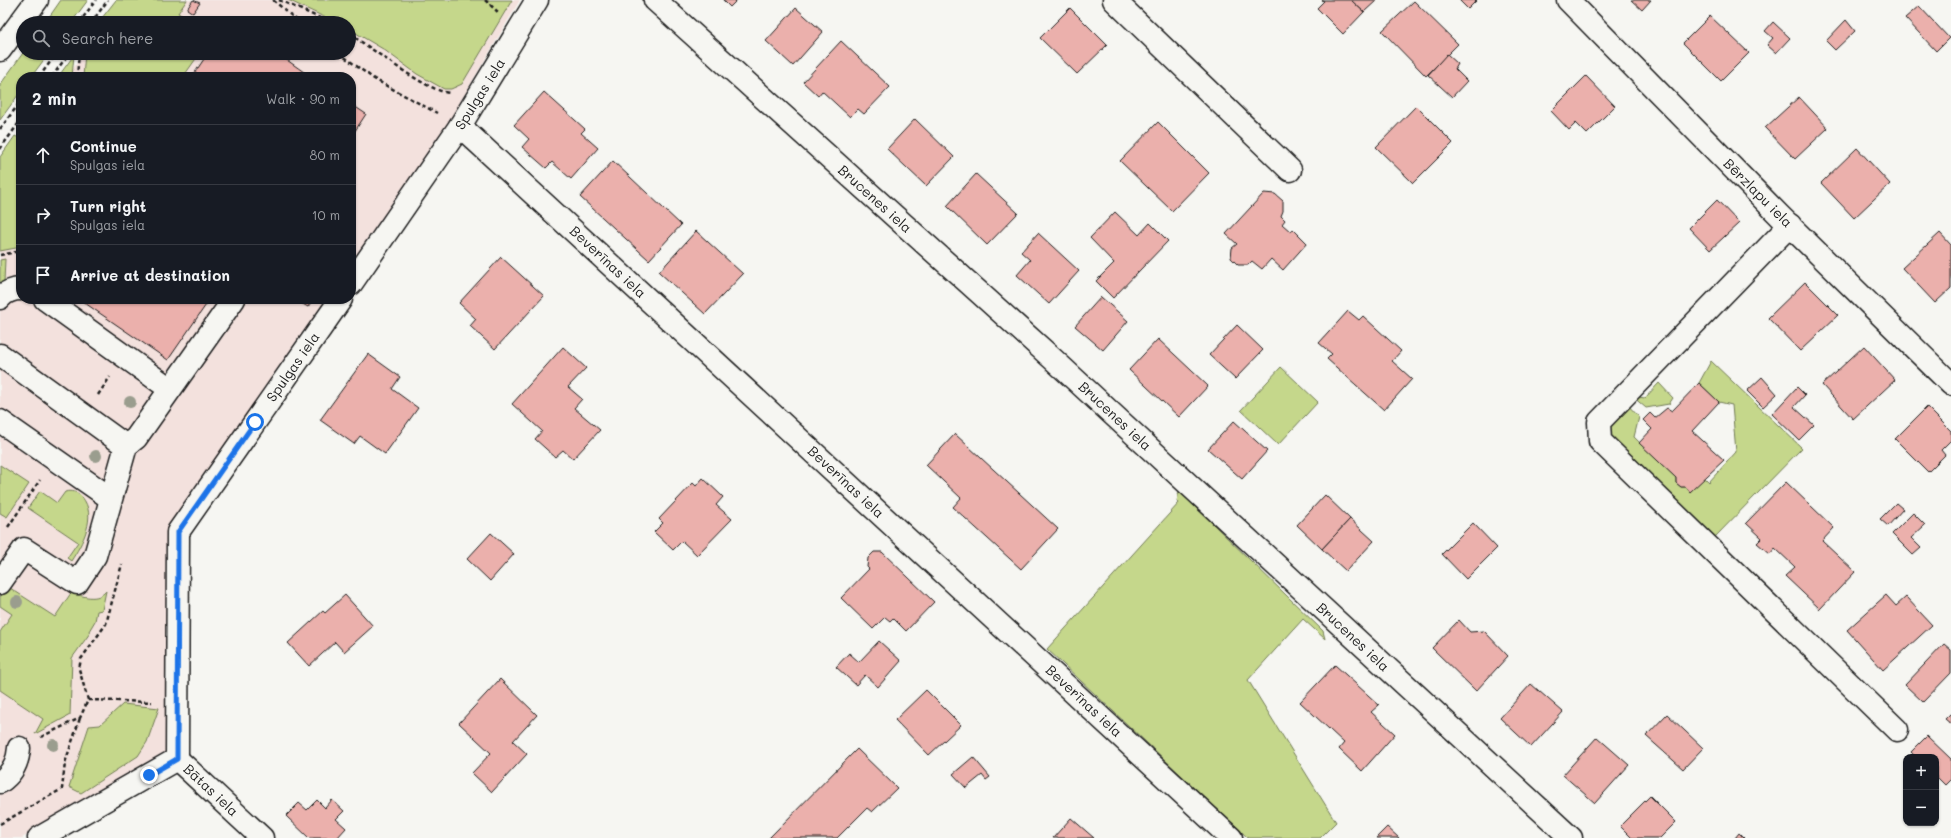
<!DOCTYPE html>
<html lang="en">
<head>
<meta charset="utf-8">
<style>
	:root { --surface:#171b24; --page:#20242c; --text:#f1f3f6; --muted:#9ea1a6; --line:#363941 }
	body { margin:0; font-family:Mali,sans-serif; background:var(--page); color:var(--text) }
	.controls { position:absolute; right:12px; bottom:12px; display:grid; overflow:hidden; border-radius:8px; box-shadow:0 1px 3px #0004 }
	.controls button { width:36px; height:36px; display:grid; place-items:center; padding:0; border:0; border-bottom:1px solid var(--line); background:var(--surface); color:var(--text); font:20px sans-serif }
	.stop { position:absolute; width:12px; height:12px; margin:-9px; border:3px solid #1a73e8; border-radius:50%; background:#fff }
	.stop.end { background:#1a73e8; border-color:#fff; box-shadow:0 1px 4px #0008 }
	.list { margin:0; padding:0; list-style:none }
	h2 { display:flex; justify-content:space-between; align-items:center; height:52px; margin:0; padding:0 16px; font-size:17px }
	h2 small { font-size:13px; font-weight:400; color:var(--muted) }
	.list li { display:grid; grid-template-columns:26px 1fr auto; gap:12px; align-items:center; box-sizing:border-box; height:60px; padding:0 16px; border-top:1px solid var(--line) }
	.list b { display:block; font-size:15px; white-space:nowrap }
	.list p { margin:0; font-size:13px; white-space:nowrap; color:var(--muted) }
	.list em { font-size:13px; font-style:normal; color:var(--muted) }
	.icon { flex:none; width:22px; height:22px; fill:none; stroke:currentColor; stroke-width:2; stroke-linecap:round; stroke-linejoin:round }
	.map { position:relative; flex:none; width:1951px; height:838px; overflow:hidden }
	.search { position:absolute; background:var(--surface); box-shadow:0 1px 3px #0004; left:16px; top:16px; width:340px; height:44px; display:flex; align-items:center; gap:10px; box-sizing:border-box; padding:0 14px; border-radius:22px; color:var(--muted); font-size:15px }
	.panel { position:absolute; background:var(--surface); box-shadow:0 1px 3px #0004; left:16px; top:72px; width:340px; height:232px; border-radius:16px }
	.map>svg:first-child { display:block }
	.built { fill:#f3e1dd }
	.green { fill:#c5d78b; stroke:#707a54 }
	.building { fill:#ebb0ac; stroke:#1c1c1c }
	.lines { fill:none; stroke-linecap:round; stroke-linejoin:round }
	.minor-casing { stroke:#1c1c1c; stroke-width:25 }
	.path { stroke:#1c1c1c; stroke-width:2.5; stroke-dasharray:4 3; stroke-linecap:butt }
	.minor { stroke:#f6f6f2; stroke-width:22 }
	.tree { fill:#9a9d8e }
	.route { stroke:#1a73e8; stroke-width:5 }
	.labels { text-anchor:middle; stroke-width:3.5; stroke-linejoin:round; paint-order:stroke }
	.street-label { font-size:14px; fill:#1c1c1c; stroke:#f6f6f2 }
</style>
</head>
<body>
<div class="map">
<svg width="1951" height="838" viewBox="0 0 1951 838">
	<rect width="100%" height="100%" fill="#f6f6f2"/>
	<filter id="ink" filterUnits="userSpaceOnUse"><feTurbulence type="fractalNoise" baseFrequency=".025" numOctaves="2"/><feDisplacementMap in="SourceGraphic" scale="8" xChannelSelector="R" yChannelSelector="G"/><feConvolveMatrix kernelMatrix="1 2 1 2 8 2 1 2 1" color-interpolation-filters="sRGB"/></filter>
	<g filter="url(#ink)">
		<g class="built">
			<polygon points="123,0 520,0 441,135 351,266 351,77 67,77 84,53 349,53 349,23 106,23"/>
			<polygon points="21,140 21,299 328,299 170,529 170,754 22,838 0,838 0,169"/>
		</g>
		<g class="green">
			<polygon points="61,0 88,0 71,23 45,23"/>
			<polygon points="116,0 187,0 178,13 194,23 98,23"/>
			<polygon points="288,0 512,0 462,84 451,89 444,89 417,74 383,49 349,29 349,23 337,23"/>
			<polygon points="23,53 49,53 31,77 21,77 21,91 0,120 0,85"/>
			<polygon points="85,53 200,53 183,77 83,77"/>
			<polygon points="74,55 72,77 58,77"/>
			<polygon points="15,136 21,139 21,247 0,251 0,157"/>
			<polygon points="5,259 4,283 0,286 0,260"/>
			<path d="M1711 361 1802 448 1713 539 1612 443C1606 423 1612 417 1626 403L1639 417 1634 437 1676 478V483L1681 487H1686L1704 477 1709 482 1736 452 1732 405 1719 402 1699 383Z"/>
			<polygon points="1281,367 1318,402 1278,445 1241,410"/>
			<polygon points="1659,383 1673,398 1669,404 1646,408 1632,396 1645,398"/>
			<polygon points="0,465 29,484 7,517 0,513"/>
			<path d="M40 491 57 503 65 492C72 490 78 492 82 497 98 516 82 544 71 561L67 558 78 542 28 508Z"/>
			<polygon points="1179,491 1323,631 1325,639 1303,619 1248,680 1336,822 1320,838 1248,838 1047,649 1179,503 1177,501"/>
			<path d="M21 567 24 568 10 588 55 617 71 593C83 596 97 602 106 591L102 610 97 611 95 621 89 631 90 633 72 658 70 715 35 734 43 719 0 690V632L12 614 0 606V597Z"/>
			<polygon points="123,704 159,708 147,742 138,756 81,793 69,787 89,726 100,725"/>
		</g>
		<g class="building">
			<polygon points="193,0 200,3 193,13 187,9"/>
			<polygon points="723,0 737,0 730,7"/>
			<polygon points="1322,0 1351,0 1364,12 1343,34 1317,8 1324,1"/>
			<polygon points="1351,0 1377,0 1364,12"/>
			<polygon points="1459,0 1477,0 1468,9"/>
			<polygon points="1631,0 1651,0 1642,10"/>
			<polygon points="1414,1 1458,44 1426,76 1382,31"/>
			<polygon points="1919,6 1949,38 1936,51 1905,18"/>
			<polygon points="796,8 823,32 793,66 766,41"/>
			<polygon points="1070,8 1107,45 1077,74 1040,38"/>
			<polygon points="1710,16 1749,53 1721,81 1683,43"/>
			<polygon points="1846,20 1855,31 1835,50 1826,41"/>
			<polygon points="1773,22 1790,38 1776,53 1767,45 1773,38 1765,31"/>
			<polygon points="841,41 890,87 864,114 858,109 850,117 822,91 818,96 803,82"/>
			<polygon points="208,53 277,53 311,77 192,77"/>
			<polygon points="1447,54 1458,64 1455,69 1467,81 1452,97 1428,75"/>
			<polygon points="1586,76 1615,106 1587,134 1576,123 1569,130 1551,111"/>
			<polygon points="544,92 585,129 581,133 598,148 571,179 552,162 546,168 522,147 529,139 514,125"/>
			<polygon points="1799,97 1828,128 1795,159 1765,128"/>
			<polygon points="351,104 366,114 351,137"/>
			<polygon points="1416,106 1453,143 1413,183 1376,147"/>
			<polygon points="915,119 954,157 926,186 887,149"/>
			<polygon points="1158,122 1209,173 1172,211 1120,161"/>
			<polygon points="1857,148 1890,184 1854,218 1821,183"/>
			<polygon points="613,161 681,225 649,260 580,197"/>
			<polygon points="976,174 1018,213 987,245 947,206"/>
			<polygon points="1264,193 1275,194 1283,201 1283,211 1281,216 1285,220 1282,224 1291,232 1293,229 1307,243 1283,270 1271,259 1262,269 1252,261 1248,265 1238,265 1231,258 1232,248 1237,244 1226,234"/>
			<polygon points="1717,200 1739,223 1710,250 1689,228"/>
			<polygon points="1115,212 1139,235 1150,223 1168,241 1113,298 1096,281 1114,263 1090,238"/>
			<polygon points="696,231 743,274 705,314 659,272"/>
			<polygon points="1038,233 1079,271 1049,304 1017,275 1030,260 1021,252"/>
			<polygon points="1940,233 1951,245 1951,288 1935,303 1902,268"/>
			<polygon points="501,257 544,296 495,349 470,326 476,319 459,303"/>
			<polygon points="1805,282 1838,315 1800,351 1768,318"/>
			<polygon points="1101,297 1128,321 1103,350 1075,326"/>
			<polygon points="79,299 210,299 168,360"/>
			<polygon points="304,299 313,299 308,307 301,303"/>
			<polygon points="1348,311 1359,320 1363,316 1401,351 1392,361 1412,379 1384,410 1327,359 1332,354 1319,343"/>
			<polygon points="1237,325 1263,350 1235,379 1209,355"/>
			<polygon points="1158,339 1208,386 1179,417 1129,370"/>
			<polygon points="1864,346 1895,380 1853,419 1822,385"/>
			<polygon points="563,347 586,368 568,387 582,399 574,408 600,430 573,459 563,450 555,457 535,439 542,431 512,404"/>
			<polygon points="368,354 400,377 392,389 418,408 385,454 360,436 354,444 320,420"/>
			<polygon points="1762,377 1777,394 1763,407 1747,391"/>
			<polygon points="1699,383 1719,402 1692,431 1724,460 1690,492 1686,487 1681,487 1676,483 1676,478 1639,443 1652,429 1643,420 1650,413 1655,418 1667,408 1672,411"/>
			<polygon points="1797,387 1805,395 1794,407 1814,425 1799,440 1772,414"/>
			<polygon points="1927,407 1951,431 1951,440 1941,450 1945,455 1928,472 1895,439"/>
			<polygon points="1234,421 1267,451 1242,479 1208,449"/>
			<polygon points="955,434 1058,529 1021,569 953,507 961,498 926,465"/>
			<polygon points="703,478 723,497 716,505 732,519 697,555 682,541 673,550 654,532 663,523 659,519 693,483 696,486"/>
			<polygon points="1786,482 1834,528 1822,541 1855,572 1820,609 1785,576 1795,567 1775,548 1770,554 1757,543 1762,538 1746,523"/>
			<polygon points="1325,495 1350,519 1322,549 1297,525"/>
			<polygon points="1896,503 1903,509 1888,526 1880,519"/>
			<polygon points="1913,513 1925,525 1911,538 1921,548 1913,555 1892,534"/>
			<polygon points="1350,519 1374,541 1346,571 1322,549"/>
			<polygon points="1473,523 1497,548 1466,579 1442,554"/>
			<polygon points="491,533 514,554 490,581 467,559"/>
			<polygon points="874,552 882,552 934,602 906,631 893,618 890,621 885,617 873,629 841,598 869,569 867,567 868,558"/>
			<polygon points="345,595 373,626 344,652 335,642 309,666 288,643 323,611 325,613"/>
			<polygon points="1886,595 1896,606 1906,597 1932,625 1883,670 1847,630"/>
			<polygon points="1459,620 1470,632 1484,631 1508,656 1476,691 1432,648"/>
			<polygon points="879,641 901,661 878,687 865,675 856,685 836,667 849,653 859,662"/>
			<polygon points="1944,644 1951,650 1951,673 1923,702 1905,685"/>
			<polygon points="1335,665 1379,705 1371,712 1395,734 1362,771 1339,749 1344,743 1300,702"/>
			<polygon points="500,679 537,715 513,741 527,754 492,792 472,773 491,753 459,723"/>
			<polygon points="1531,684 1563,712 1531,747 1500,718"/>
			<polygon points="926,690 961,725 929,755 895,720"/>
			<polygon points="1951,713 1951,724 1945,719"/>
			<polygon points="1667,714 1703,748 1683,769 1646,736"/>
			<polygon points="1927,736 1951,759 1951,779 1945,785 1936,776 1936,757 1916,757 1911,752"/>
			<polygon points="1597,737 1629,765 1595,803 1563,775"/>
			<polygon points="857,749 897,788 872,812 867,808 837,838 769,838"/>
			<polygon points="973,757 990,777 986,780 982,775 966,788 953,774"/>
			<polygon points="1650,796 1676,822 1660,838 1632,838 1620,826"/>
			<polygon points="317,800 325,808 332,800 344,811 336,819 346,828 337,838 309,838 286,816 299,803 307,810"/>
			<polygon points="1071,818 1094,838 1053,838"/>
			<polygon points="1387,827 1399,838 1376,838"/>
			<polygon points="1739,833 1744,838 1735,838"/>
		</g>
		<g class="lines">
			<g class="minor-casing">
				<g id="minor">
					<polyline points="655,0 1054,360 1571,838"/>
					<polyline points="1114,0 1290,170"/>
					<polyline points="1568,0 1780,216 1951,384"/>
					<polyline points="0,50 37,0"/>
					<polyline points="460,126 1231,838"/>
					<polyline points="1790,225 1599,422 1600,441 1897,730"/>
					<polyline points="351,284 460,126 537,0"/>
					<path d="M0 298C5 292 14 289 21 289"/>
					<polyline points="45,299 170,389"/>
					<polyline points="0,355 126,446"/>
					<polyline points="0,421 110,498"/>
					<polyline points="0,583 24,549 77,583 95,556 126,446 136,438 234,299"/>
					<polyline points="177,759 262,838"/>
					<path d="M0 782C12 774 18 762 19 748"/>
					<polyline points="39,838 177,759 178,532 341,299"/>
				</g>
			</g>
			<g class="path">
				<polyline points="273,0 300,23"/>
				<polyline points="279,0 331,23"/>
				<polyline points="485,0 499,13"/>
				<polyline points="79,23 96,0"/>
				<polyline points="91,23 108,0"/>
				<path d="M349 34C373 48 425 91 450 93"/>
				<polyline points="339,53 374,79 437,113"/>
				<polyline points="39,77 57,53"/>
				<polyline points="52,77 69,53"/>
				<polyline points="77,77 79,53"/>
				<polyline points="0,129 21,101"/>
				<polyline points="0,149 21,120"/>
				<polyline points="0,255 21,251"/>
				<polyline points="98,395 110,377"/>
				<polyline points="8,527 40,480"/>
				<polyline points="88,700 152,702"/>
				<polyline points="41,737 80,718 88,700 79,669 81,659 106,624 122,564"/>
				<polyline points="0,824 62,789 65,763 80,718"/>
			</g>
			<use href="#minor" class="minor"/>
		</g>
		<g class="tree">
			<circle cx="130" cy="402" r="6"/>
			<circle cx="96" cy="456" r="6"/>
			<circle cx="17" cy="602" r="6"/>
			<circle cx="53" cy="745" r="6"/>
		</g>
	</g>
	<g class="lines" filter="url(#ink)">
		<polyline class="route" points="149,775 177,759 178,532 255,422"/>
	</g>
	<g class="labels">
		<g class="street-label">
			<text transform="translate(480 94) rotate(-58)" y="5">Spulgas iela</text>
			<text transform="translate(1758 193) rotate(45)" y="5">Bērzlapu iela</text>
			<text transform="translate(875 199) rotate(42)" y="5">Brucenes iela</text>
			<text transform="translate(608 262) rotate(43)" y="5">Beverīnas iela</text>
			<text transform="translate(293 367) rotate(-55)" y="5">Spulgas iela</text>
			<text transform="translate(1115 416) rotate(43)" y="5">Brucenes iela</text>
			<text transform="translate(846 482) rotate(43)" y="5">Beverīnas iela</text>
			<text transform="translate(1353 637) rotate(43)" y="5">Brucenes iela</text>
			<text transform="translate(1084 701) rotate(43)" y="5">Beverīnas iela</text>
			<text transform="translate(211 790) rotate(43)" y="5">Bātas iela</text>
		</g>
	</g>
</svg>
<div class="controls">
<button>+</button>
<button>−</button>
</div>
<div class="stop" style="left:255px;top:422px"></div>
<div class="stop end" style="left:149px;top:775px"></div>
<div class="search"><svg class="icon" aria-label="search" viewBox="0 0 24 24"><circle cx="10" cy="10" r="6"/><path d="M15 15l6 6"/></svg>Search here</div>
<section class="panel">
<h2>2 min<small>Walk · 90 m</small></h2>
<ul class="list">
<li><svg class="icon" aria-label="ahead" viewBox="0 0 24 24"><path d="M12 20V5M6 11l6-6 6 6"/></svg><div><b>Continue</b><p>Spulgas iela</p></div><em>80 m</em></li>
<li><svg class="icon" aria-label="right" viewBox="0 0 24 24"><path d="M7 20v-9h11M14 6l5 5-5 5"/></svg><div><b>Turn right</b><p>Spulgas iela</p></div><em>10 m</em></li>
<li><svg class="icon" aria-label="arrive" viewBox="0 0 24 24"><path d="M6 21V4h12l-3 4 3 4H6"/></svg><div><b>Arrive at destination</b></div></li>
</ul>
</section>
</div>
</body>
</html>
